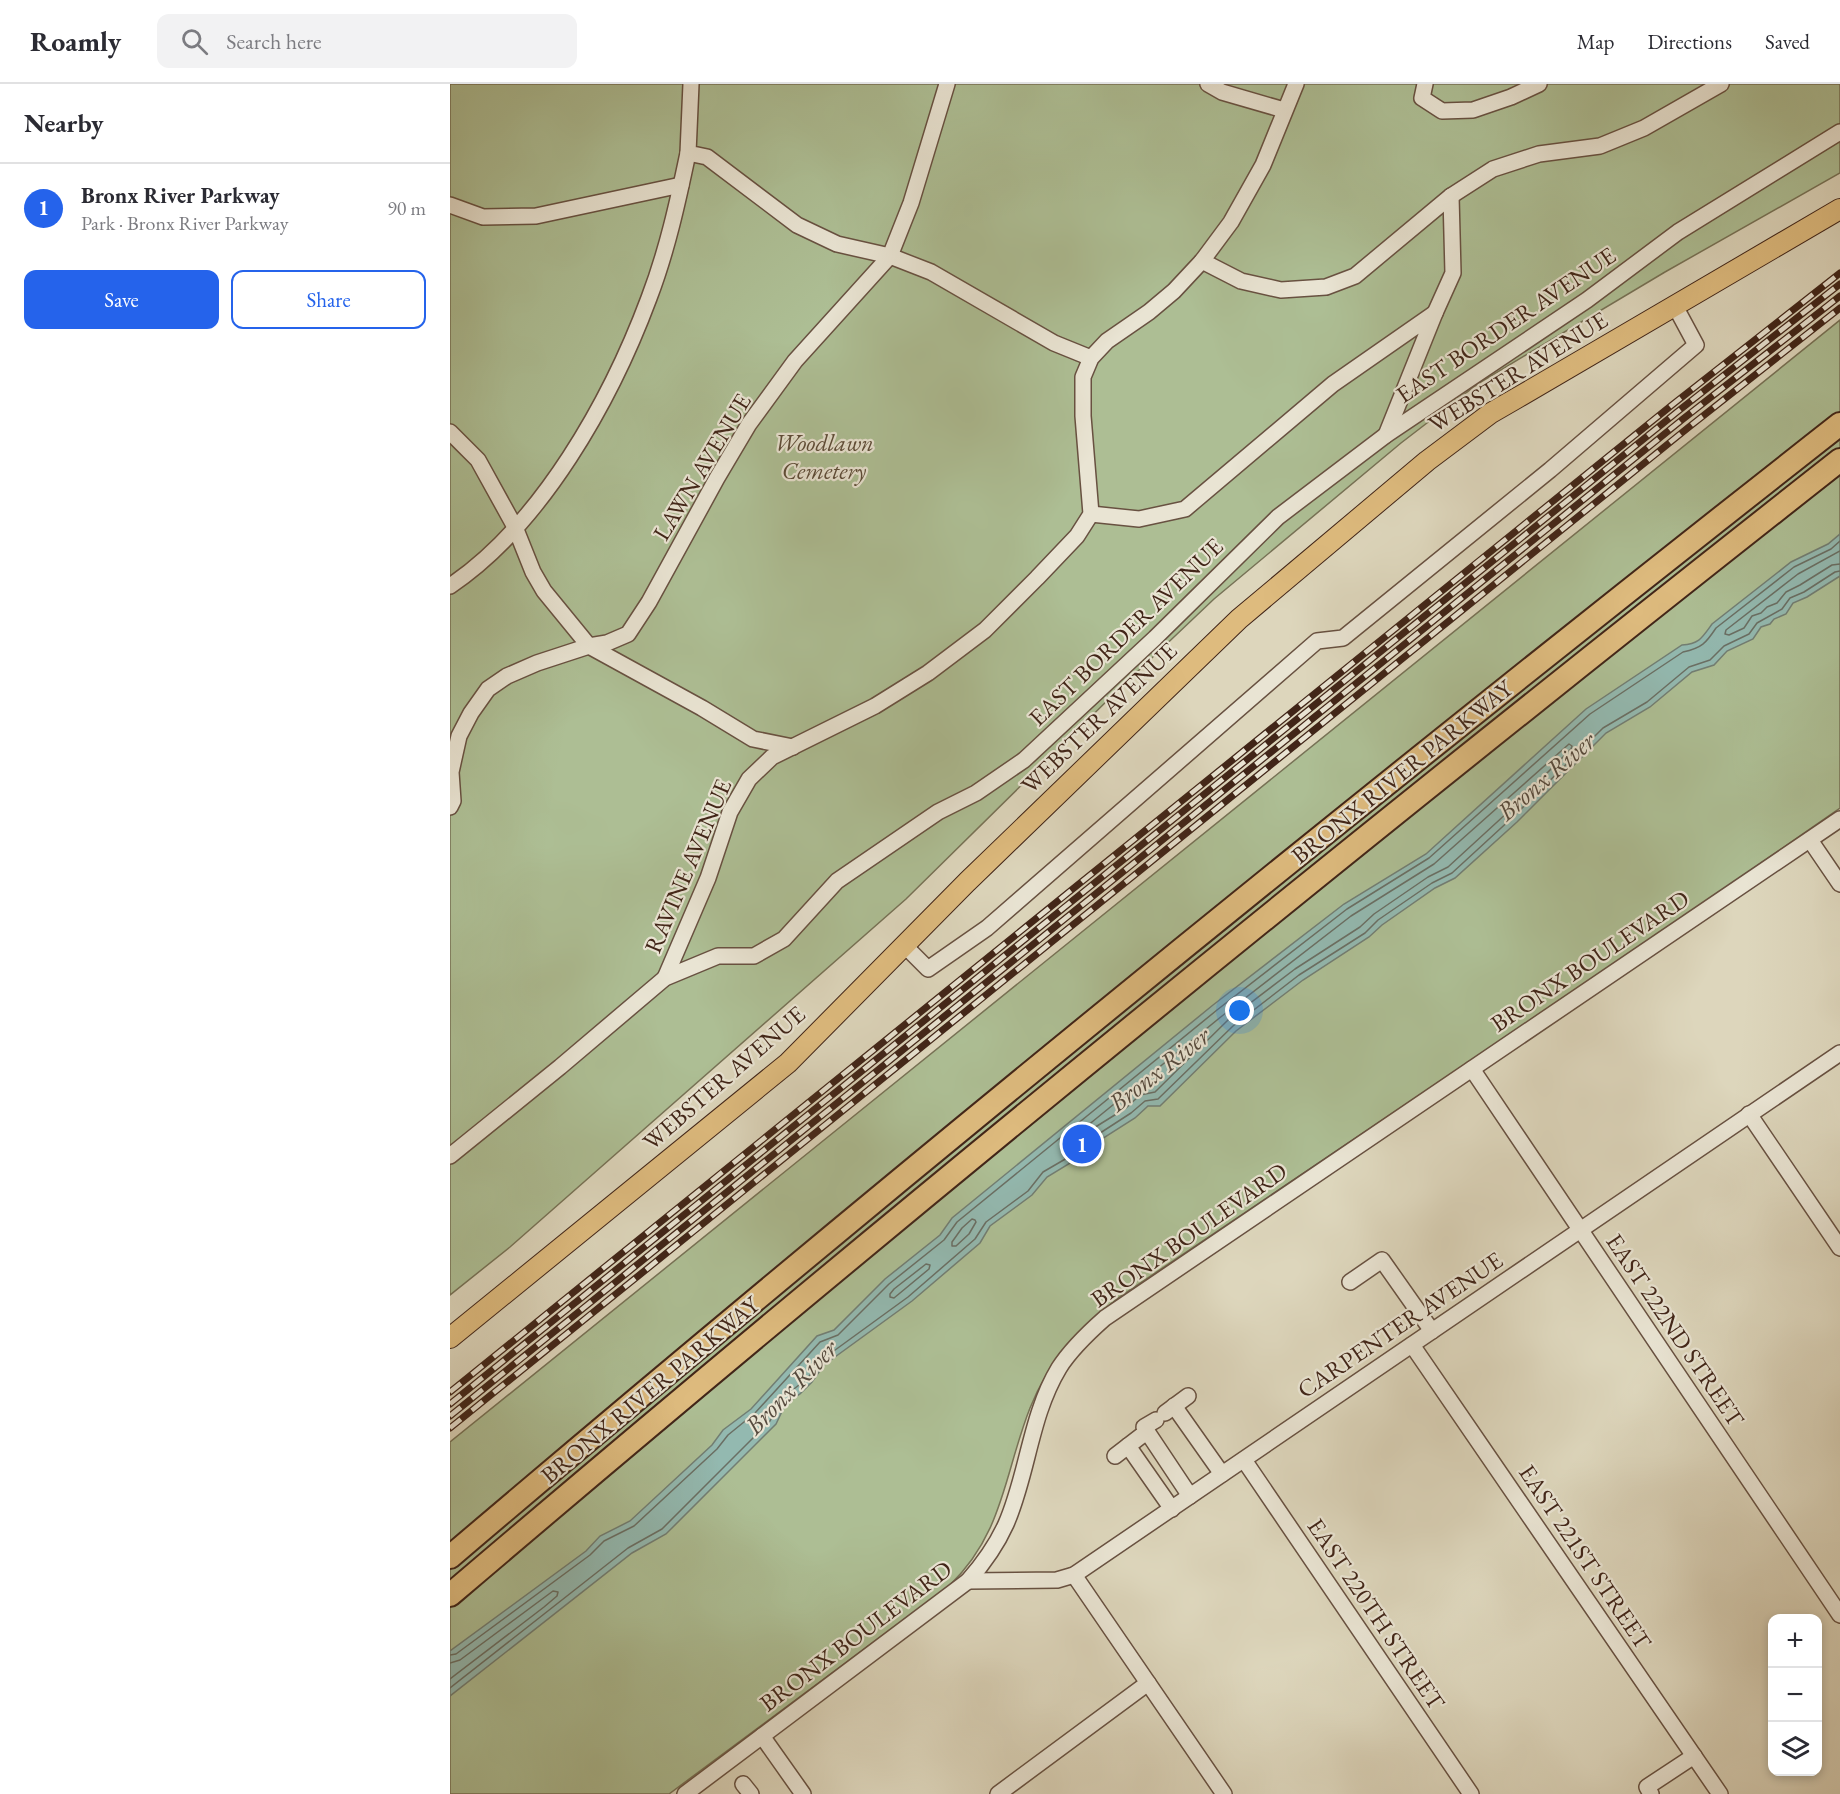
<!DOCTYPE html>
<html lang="en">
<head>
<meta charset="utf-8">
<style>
	:root { --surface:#fff; --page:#f2f2f3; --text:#2b2b33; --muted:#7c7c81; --line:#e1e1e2; --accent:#2563eb }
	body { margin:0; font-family:"EB Garamond",serif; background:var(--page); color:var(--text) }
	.controls { position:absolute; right:18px; bottom:18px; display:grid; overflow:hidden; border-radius:12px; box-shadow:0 3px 9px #0003 }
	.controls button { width:54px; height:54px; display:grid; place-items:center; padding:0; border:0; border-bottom:2px solid var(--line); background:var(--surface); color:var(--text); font:30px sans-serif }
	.you { position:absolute; left:790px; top:927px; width:21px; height:21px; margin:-15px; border:4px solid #fff; border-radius:50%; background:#1a73e8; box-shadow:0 0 0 9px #1a73e833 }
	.badge { display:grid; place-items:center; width:39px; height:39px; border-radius:50%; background:var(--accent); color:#fff; font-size:20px; font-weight:700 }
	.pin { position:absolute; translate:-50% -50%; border:3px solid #fff; box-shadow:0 2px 6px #0006 }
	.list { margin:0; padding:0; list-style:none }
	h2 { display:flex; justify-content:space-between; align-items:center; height:78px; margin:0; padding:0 24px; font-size:26px }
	h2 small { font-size:20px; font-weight:400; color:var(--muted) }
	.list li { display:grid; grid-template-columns:39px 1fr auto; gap:18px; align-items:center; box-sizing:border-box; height:90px; padding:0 24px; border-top:2px solid var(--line) }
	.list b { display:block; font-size:22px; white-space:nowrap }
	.list p { margin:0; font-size:20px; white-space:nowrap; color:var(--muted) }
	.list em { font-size:20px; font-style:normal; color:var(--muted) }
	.actions { display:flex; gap:12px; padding:18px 24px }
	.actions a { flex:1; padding:14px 0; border:2px solid var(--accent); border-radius:12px; text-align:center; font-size:21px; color:var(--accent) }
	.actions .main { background:var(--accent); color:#fff }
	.icon { flex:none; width:33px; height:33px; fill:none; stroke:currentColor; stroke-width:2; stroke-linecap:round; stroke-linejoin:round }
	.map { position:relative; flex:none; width:1390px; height:1710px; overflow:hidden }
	header { display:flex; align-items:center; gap:36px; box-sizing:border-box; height:84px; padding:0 30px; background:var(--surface); border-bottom:2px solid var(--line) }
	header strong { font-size:28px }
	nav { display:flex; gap:33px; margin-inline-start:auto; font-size:21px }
	.search { width:420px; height:54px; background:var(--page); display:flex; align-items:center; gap:15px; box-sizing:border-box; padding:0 21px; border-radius:12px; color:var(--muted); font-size:22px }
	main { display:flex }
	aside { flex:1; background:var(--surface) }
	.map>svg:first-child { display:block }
	.green { fill:#adbe94; stroke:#777256; stroke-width:1.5 }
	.water { fill:#93b9b0; stroke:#727e73; stroke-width:1.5 }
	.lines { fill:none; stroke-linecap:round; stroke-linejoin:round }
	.shore { stroke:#6a6f64; stroke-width:1.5 }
	.minor-casing { stroke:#685141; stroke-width:18 }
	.major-casing { stroke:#412518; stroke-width:22 }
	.highway-casing { stroke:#412518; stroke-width:26 }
	.minor { stroke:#e9e4d3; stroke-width:15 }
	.major { stroke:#debb7e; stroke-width:20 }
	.highway { stroke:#debb7e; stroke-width:22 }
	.rail-casing { stroke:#412518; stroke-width:7 }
	.rail { stroke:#e9e4d3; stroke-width:4.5; stroke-dasharray:14; stroke-linecap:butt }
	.labels { text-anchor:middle; stroke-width:4.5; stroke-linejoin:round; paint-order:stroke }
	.street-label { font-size:24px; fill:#412518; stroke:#e9e4d3 }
	.park-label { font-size:24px; font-style:italic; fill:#5c4b37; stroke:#e9e4d3 }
	.water-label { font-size:26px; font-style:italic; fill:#564a3e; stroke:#e9e4d3 }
</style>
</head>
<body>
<header>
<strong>Roamly</strong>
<div class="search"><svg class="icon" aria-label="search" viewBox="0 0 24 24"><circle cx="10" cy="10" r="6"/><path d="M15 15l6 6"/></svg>Search here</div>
<nav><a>Map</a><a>Directions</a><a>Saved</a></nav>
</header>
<main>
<aside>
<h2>Nearby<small></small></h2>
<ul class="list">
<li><span class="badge">1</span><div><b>Bronx River Parkway</b><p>Park · Bronx River Parkway</p></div><em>90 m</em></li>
</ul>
<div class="actions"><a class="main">Save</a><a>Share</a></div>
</aside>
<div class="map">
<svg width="1390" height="1710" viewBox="0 0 1390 1710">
	<rect width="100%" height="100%" fill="#ddd6bc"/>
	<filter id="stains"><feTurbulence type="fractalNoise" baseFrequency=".00333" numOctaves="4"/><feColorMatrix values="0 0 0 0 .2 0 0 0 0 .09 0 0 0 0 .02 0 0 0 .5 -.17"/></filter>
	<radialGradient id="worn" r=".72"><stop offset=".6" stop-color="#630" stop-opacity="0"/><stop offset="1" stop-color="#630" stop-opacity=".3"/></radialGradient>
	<g class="green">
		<polygon points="0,0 1390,0 1390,89 1215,188 1029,299 951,359 764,515 667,607 456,815 60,1163 0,1211"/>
		<path d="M1390 236V724L1215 846 668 1214C629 1246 599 1276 580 1324 554 1390 554 1449 499 1502L219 1710H0V1358Z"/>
	</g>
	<path class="water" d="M1390 450V492L1357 513 1343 519 1336 530 1324 535 1320 540 1311 543 1303 555 1277 567 1264 581 1242 588 1200 623 1156 649 1067 738 1005 794 985 804 932 841 919 853 853 896 786 947 710 1022H698L685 1034 647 1058 640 1067 597 1093 582 1111 540 1142 530 1159 462 1217 374 1281 362 1298 350 1310 336 1319 326 1340 216 1450 182 1469 0 1612V1567L136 1467 150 1452 180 1437 262 1361 273 1346 301 1325 367 1252 384 1246 435 1195 490 1151 502 1134 763 921 894 820 976 770 1136 625 1232 561C1249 560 1252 554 1262 540L1341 478 1378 460Z"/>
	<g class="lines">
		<g class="shore">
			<polyline points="1390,467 1348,490 1276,546 1275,550 1279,551 1294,544 1302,532 1311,529 1317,523 1327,519 1336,508 1350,501 1382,481 1390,480"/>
			<polygon points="1119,660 1122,662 1121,665 1058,728 998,783 978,793 924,830 910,843 845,885 778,936 705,1008 690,1011 676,1024 639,1047 631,1057 618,1065 614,1064 615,1060 772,932 901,832 984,780"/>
			<polygon points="522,1135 525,1136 526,1138 519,1150 506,1162 502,1162 502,1158 512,1144"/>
			<polygon points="476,1180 480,1181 479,1185 444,1214 440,1213 440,1210 444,1205"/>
			<path d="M0 1571 6 1570 140 1471 154 1457 184 1442 267 1365 278 1351 305 1329 370 1258 388 1251 439 1200 494 1156 507 1138 767 926 897 825 979 774 1140 630 1233 568C1252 564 1256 559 1266 544L1344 483 1381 465 1390 457"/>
			<polyline points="0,1579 10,1576 103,1507 108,1508 107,1512 94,1523 0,1595"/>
			<polyline points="0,1604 178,1464 212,1445 320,1337 331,1315 358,1294 370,1277 458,1213 525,1155 536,1138 578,1107 593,1088 636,1063 644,1053 681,1029 695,1017 708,1015 783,942 849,891 915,849 928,836 982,799 1002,789 1063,733 1153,644 1197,618 1239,583 1260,576 1274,562 1299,550 1307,539 1332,525 1340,514 1354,508 1385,488 1390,487"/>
		</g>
		<g class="minor-casing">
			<g id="minor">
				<polyline points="241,0 238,69 257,73 347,141 387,160 440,172 481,188 604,259 641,274"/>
				<polyline points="758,0 772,8 834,26"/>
				<polyline points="975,0 972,14 992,27 1023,26 1061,13 1089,0"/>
				<polyline points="0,121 33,133 86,132 231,101"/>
				<polyline points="752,177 791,197 831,206 876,203 905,192 1001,112 1043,85 1089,70 1150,62 1194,44 1271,0"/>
				<polyline points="985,229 1003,189 1001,112"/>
				<polyline points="0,348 28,376 65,443 83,488 94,507 139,562 252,624 303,655 343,663"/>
				<polyline points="641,430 689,435 735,425 883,300 985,229 936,351"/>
				<path d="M0 502C92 440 161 316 199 214 217 167 228 117 238 69"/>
				<polyline points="0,723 3,717 1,688 9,652 21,629 38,605 57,592 87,579 139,562 157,559 178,550 199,518 267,394 299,340 345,277 440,172 461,119 497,0"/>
				<polyline points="1360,756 1390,800"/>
				<polyline points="454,861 478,885 537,844 867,557 893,554 1100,386 1246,261 1225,222"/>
				<polyline points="215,894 258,794 280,728 299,695 322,673 425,622 478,589 535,546 587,494 627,452 641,430 633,332 633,293 641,274 657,257 699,228 724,207 752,177 781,138 813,81 846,0"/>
				<polyline points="1022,985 1390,1531"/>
				<polyline points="1299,1030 1390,1164"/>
				<polyline points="0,1072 110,983 215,894 268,872 304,872 334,855 387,797 488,728 526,709 574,676 705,554 828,433 936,351 1137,216 1228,148 1390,48"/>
				<polyline points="900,1198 932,1176 982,1247"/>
				<polyline points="962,1261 1270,1710"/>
				<polyline points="724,1322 772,1390"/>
				<polyline points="715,1329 738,1312"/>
				<polyline points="706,1336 694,1343 740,1412"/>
				<polyline points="678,1362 722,1425"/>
				<polyline points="665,1372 691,1352"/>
				<polyline points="794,1376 1021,1710"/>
				<polyline points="624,1491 774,1710"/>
				<polyline points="518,1497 607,1496 624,1491 1390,969"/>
				<polyline points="312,1652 353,1710"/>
				<polyline points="293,1700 301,1710"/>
				<path d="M235 1710 518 1497C533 1480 547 1460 556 1440 578 1390 580 1332 609 1284 621 1265 638 1249 655 1234L1390 735"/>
				<polyline points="548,1710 698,1599"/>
				<polyline points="1201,1710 1197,1703 1244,1672"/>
			</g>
		</g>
		<g class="major-casing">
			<polyline id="major" points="0,1254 338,979 517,798 789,535 977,377 1041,329 1067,314 1390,125"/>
		</g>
		<g class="highway-casing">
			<g id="highway">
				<path d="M0 1473C456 1085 920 709 1390 340"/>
				<path d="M0 1511C455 1123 920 746 1390 376"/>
			</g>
		</g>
		<use href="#minor" class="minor"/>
		<use href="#major" class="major"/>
		<use href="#highway" class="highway"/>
		<g class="rail-casing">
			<g id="rail">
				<polyline points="0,1308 1222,321 1390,189"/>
				<polyline points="0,1320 1227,328 1390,200"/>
				<polyline points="0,1332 1233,335 1390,212"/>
				<polyline points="0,1344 1239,343 1390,224"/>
			</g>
		</g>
		<use href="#rail" class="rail"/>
	</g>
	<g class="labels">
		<g class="street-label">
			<text transform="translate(1056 241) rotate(-34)" y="8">EAST BORDER AVENUE</text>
			<text transform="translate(1068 288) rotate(-32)" y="8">WEBSTER AVENUE</text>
			<text transform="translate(252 383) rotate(-59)" y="8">LAWN AVENUE</text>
			<text transform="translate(676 548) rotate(-44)" y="8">EAST BORDER AVENUE</text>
			<text transform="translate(649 634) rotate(-44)" y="8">WEBSTER AVENUE</text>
			<text transform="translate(952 688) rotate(-39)" y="8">BRONX RIVER PARKWAY</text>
			<text transform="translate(238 782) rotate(-67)" y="8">RAVINE AVENUE</text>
			<text transform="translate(1140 877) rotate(-34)" y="8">BRONX BOULEVARD</text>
			<text transform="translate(274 994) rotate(-41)" y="8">WEBSTER AVENUE</text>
			<text transform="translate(739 1151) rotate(-35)" y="8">BRONX BOULEVARD</text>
			<text transform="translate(950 1241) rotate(-34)" y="8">CARPENTER AVENUE</text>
			<text transform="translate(1225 1246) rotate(56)" y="8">EAST 222ND STREET</text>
			<text transform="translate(200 1306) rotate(-40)" y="8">BRONX RIVER PARKWAY</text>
			<text transform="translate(1135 1473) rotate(56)" y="8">EAST 221ST STREET</text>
			<text transform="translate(926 1530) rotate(56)" y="8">EAST 220TH STREET</text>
			<text transform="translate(406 1552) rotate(-37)" y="8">BRONX BOULEVARD</text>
		</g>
		<g class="park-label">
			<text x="374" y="367">Woodlawn<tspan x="374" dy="28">Cemetery</tspan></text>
		</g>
		<g class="water-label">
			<text transform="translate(1096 692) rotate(-41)" y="9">Bronx River</text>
			<text transform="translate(709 985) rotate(-38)" y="9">Bronx River</text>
			<text transform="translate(341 1303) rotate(-46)" y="9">Bronx River</text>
		</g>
	</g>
	<rect width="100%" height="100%" filter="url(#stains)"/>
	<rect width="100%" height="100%" fill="url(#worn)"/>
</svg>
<div class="controls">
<button>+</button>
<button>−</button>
<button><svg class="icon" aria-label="layers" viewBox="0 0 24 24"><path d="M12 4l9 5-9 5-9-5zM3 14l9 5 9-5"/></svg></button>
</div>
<div class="you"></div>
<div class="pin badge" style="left:632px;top:1060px">1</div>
</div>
</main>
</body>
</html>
